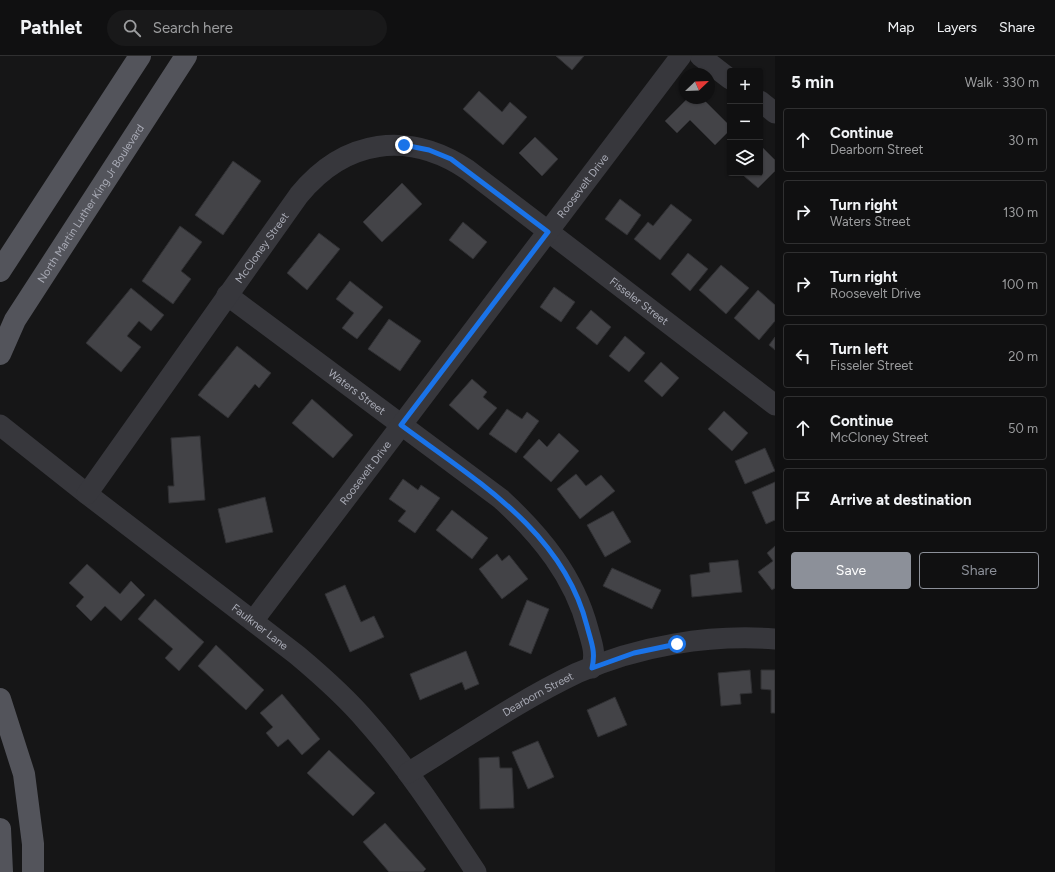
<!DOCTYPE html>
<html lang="en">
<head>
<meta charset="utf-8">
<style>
	:root { --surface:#101011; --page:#19191a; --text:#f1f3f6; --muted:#9c9d9f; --line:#303031; --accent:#8c9099 }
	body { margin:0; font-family:Figtree,sans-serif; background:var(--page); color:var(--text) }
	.controls { position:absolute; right:12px; top:12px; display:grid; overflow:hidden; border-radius:4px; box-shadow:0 1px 3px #0004 }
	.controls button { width:36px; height:36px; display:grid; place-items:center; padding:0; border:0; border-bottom:1px solid var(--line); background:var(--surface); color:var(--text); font:20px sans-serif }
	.compass { position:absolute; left:679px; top:12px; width:36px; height:36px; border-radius:50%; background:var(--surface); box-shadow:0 1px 3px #0004; rotate:67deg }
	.stop { position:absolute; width:12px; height:12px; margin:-9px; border:3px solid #1a73e8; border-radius:50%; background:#fff }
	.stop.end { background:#1a73e8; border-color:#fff; box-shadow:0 1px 4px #0008 }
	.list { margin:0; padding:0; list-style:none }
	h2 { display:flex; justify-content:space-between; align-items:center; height:52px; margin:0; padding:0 16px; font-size:17px }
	h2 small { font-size:13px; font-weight:400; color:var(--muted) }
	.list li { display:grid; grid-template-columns:26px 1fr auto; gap:12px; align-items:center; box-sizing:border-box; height:64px; margin:0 8px 8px; padding:0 8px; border:1px solid var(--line); border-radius:4px }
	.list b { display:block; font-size:15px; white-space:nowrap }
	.list p { margin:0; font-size:13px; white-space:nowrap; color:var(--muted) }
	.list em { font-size:13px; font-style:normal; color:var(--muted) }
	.actions { display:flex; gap:8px; padding:12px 16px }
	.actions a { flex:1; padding:9px 0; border:1px solid var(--accent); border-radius:4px; text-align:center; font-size:14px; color:var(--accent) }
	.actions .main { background:var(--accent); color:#fff }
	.icon { flex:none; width:22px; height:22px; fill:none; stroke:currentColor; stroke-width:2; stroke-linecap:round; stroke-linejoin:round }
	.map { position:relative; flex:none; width:775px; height:816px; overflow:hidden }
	header { display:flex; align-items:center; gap:24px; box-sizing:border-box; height:56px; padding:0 20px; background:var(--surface); border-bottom:1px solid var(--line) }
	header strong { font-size:19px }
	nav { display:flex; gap:22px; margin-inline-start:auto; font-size:14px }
	.search { width:280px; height:36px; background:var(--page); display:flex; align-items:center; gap:10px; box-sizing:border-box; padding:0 14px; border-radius:22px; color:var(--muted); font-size:15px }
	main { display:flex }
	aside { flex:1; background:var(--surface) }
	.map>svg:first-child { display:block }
	.building { fill:#434347; stroke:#303033 }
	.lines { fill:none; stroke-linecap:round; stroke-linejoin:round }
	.minor { stroke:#37373c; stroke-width:21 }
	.major { stroke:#53545b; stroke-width:22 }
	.route { stroke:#1a73e8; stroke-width:5 }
	.labels { text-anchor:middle; stroke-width:3; stroke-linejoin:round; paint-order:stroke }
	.street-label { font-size:11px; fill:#a9abb6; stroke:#111112 }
</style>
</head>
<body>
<header>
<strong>Pathlet</strong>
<div class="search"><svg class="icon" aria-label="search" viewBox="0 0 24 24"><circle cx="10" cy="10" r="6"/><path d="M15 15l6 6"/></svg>Search here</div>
<nav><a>Map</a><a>Layers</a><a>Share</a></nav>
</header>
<main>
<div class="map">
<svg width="775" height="816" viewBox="0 0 775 816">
	<rect width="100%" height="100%" fill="#161617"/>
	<g class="building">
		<polygon points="556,0 584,0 572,14"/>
		<polygon points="479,35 502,56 510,46 527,61 503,89 463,53"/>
		<polygon points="688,42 702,42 730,70 730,74 715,89 690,64 677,77 665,65"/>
		<polygon points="535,81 558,103 542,120 519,97"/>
		<polygon points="760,89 775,104 775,115 758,132 744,120 747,117 760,117"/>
		<polygon points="233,105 261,125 223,179 195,159"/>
		<polygon points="402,127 422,148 382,186 363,166"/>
		<polygon points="620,143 641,159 627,179 605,163"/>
		<polygon points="671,148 692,164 660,204 634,183 648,166 653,170"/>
		<polygon points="463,166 487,186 473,203 449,184"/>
		<polygon points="180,170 202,186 181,215 191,223 173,248 142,225"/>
		<polygon points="319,177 340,193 307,234 287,217"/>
		<polygon points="688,197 708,213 690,235 671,218"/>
		<polygon points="721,209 749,232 726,258 699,234"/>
		<polygon points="350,225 383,251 357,283 342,272 354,257 336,243"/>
		<polygon points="554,231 575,246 561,266 540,251"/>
		<polygon points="131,232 164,259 151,275 139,265 127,280 141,291 121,316 86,287"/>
		<polygon points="758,234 775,249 775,265 759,284 734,262"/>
		<polygon points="591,254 611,271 597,289 576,272"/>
		<polygon points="389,263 421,285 400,315 368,293"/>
		<polygon points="625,280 645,297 629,316 609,300"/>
		<polygon points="775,281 775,294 769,289"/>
		<polygon points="237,290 271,317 259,332 255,328 228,362 198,339"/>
		<polygon points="661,306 679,322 662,341 644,325"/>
		<polygon points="472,323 487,336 483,341 497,352 478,374 449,349"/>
		<polygon points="312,343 353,379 333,402 292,367"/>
		<polygon points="507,353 522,363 527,356 539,365 516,397 489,378"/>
		<polygon points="724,355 748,377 732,395 708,373"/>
		<polygon points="559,377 579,395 551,426 523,401 539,383 547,391"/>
		<polygon points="200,380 205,444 169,447 168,430 174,430 171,382"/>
		<polygon points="765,392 775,415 745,428 735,405"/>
		<polygon points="576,418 586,430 601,419 615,435 580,463 557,433"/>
		<polygon points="403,423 418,434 421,429 440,442 415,477 398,465 406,455 389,443"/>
		<polygon points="775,426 775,464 766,468 752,436"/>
		<polygon points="265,441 273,476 226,487 218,453"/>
		<polygon points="452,454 488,482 472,503 436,474"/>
		<polygon points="613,455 631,486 605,501 587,469"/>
		<polygon points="775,490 775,532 772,534 758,516 773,505 767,497"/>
		<polygon points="497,498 502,505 509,499 528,523 502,543 479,513"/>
		<polygon points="738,504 742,536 692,541 690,519 710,516 709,507"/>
		<polygon points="87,508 120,538 131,525 145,539 121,565 105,550 91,565 76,550 84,541 69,527"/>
		<polygon points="612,512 661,534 652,553 603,530"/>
		<polygon points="345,529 361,566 374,560 384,581 350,596 325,538"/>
		<polygon points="155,543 204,586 179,615 165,602 173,593 138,563"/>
		<polygon points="527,544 549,553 531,598 509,589"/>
		<polygon points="216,589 264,634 246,654 198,610"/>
		<polygon points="466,595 479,628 465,634 462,626 420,644 410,618"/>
		<polygon points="750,614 752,637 740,638 741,648 721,650 718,617"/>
		<polygon points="761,614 775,614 775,657 771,657 771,634 761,633"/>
		<polygon points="282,638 320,683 302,699 288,683 278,691 266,677 273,671 260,657"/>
		<polygon points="615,641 627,669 598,681 587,654"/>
		<polygon points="538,685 554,721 528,733 512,696"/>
		<polygon points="329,694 375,737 353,760 307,717"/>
		<polygon points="499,701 500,712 512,712 514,752 480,753 479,702"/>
		<polygon points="385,767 426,813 423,816 389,816 363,786"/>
	</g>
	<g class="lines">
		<g class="minor">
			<polyline points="700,0 730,23"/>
			<polyline points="760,45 775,57"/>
			<path id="s1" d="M227 239 501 443C541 480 574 520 588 573 592 588 596 596 592 612"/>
			<path id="s2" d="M0 369 87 438 297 599C322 620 346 641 367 666 408 712 442 765 476 816"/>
			<path id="s3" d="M87 438 299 139C345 83 408 74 468 114L775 349"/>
			<path id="s4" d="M253 565 681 0"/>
			<path id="s5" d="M408 717C464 683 518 645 577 617 638 590 709 578 775 583"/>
		</g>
		<g class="major">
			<polyline points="0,215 140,0"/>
			<path id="s6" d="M0 298 15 264 186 0"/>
			<polyline points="0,643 24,718 33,788 33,816"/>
			<polyline points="0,773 2,816"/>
		</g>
	</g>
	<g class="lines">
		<path class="route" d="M404 89 429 94 451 103 548 176 401 369C475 424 563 475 587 570 591 586 596 595 592 612L634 597 677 588"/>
	</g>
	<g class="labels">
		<g class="street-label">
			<text dy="4" stroke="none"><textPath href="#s4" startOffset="546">Roosevelt Drive</textPath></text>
			<text dy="4" stroke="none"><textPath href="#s6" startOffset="176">North Martin Luther King Jr Boulevard</textPath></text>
			<text dy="4" stroke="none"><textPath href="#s3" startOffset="302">McCloney Street</textPath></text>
			<text dy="4" stroke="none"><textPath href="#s3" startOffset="772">Fisseler Street</textPath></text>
			<text dy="4" stroke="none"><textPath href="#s1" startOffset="162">Waters Street</textPath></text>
			<text dy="4" stroke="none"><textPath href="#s4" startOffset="186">Roosevelt Drive</textPath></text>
			<text dy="4" stroke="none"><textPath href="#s2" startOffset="329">Faulkner Lane</textPath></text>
			<text dy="4" stroke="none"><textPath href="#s5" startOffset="152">Dearborn Street</textPath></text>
		</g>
	</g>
</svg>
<div class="controls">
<button>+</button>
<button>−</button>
<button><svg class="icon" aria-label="layers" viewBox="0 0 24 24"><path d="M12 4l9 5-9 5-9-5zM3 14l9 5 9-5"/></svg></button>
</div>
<svg class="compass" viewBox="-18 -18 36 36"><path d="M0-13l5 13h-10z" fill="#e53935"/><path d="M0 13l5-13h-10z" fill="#9c9d9f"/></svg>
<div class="stop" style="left:677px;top:588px"></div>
<div class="stop end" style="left:404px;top:89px"></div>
</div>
<aside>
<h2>5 min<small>Walk · 330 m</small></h2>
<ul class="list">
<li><svg class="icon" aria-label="ahead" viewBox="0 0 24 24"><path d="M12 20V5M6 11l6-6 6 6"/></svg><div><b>Continue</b><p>Dearborn Street</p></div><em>30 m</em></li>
<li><svg class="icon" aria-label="right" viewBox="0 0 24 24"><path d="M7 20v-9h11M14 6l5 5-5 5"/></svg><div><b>Turn right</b><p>Waters Street</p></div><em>130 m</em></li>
<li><svg class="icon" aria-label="right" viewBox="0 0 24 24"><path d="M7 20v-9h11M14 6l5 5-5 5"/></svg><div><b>Turn right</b><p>Roosevelt Drive</p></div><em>100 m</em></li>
<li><svg class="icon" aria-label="left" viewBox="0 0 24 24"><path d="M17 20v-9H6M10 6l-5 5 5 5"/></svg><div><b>Turn left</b><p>Fisseler Street</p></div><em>20 m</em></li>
<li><svg class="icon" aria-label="ahead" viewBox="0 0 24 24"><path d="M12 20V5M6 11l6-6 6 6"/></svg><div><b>Continue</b><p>McCloney Street</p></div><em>50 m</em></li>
<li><svg class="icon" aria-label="arrive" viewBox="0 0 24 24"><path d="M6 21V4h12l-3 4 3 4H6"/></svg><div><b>Arrive at destination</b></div></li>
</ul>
<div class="actions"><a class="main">Save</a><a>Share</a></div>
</aside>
</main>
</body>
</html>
